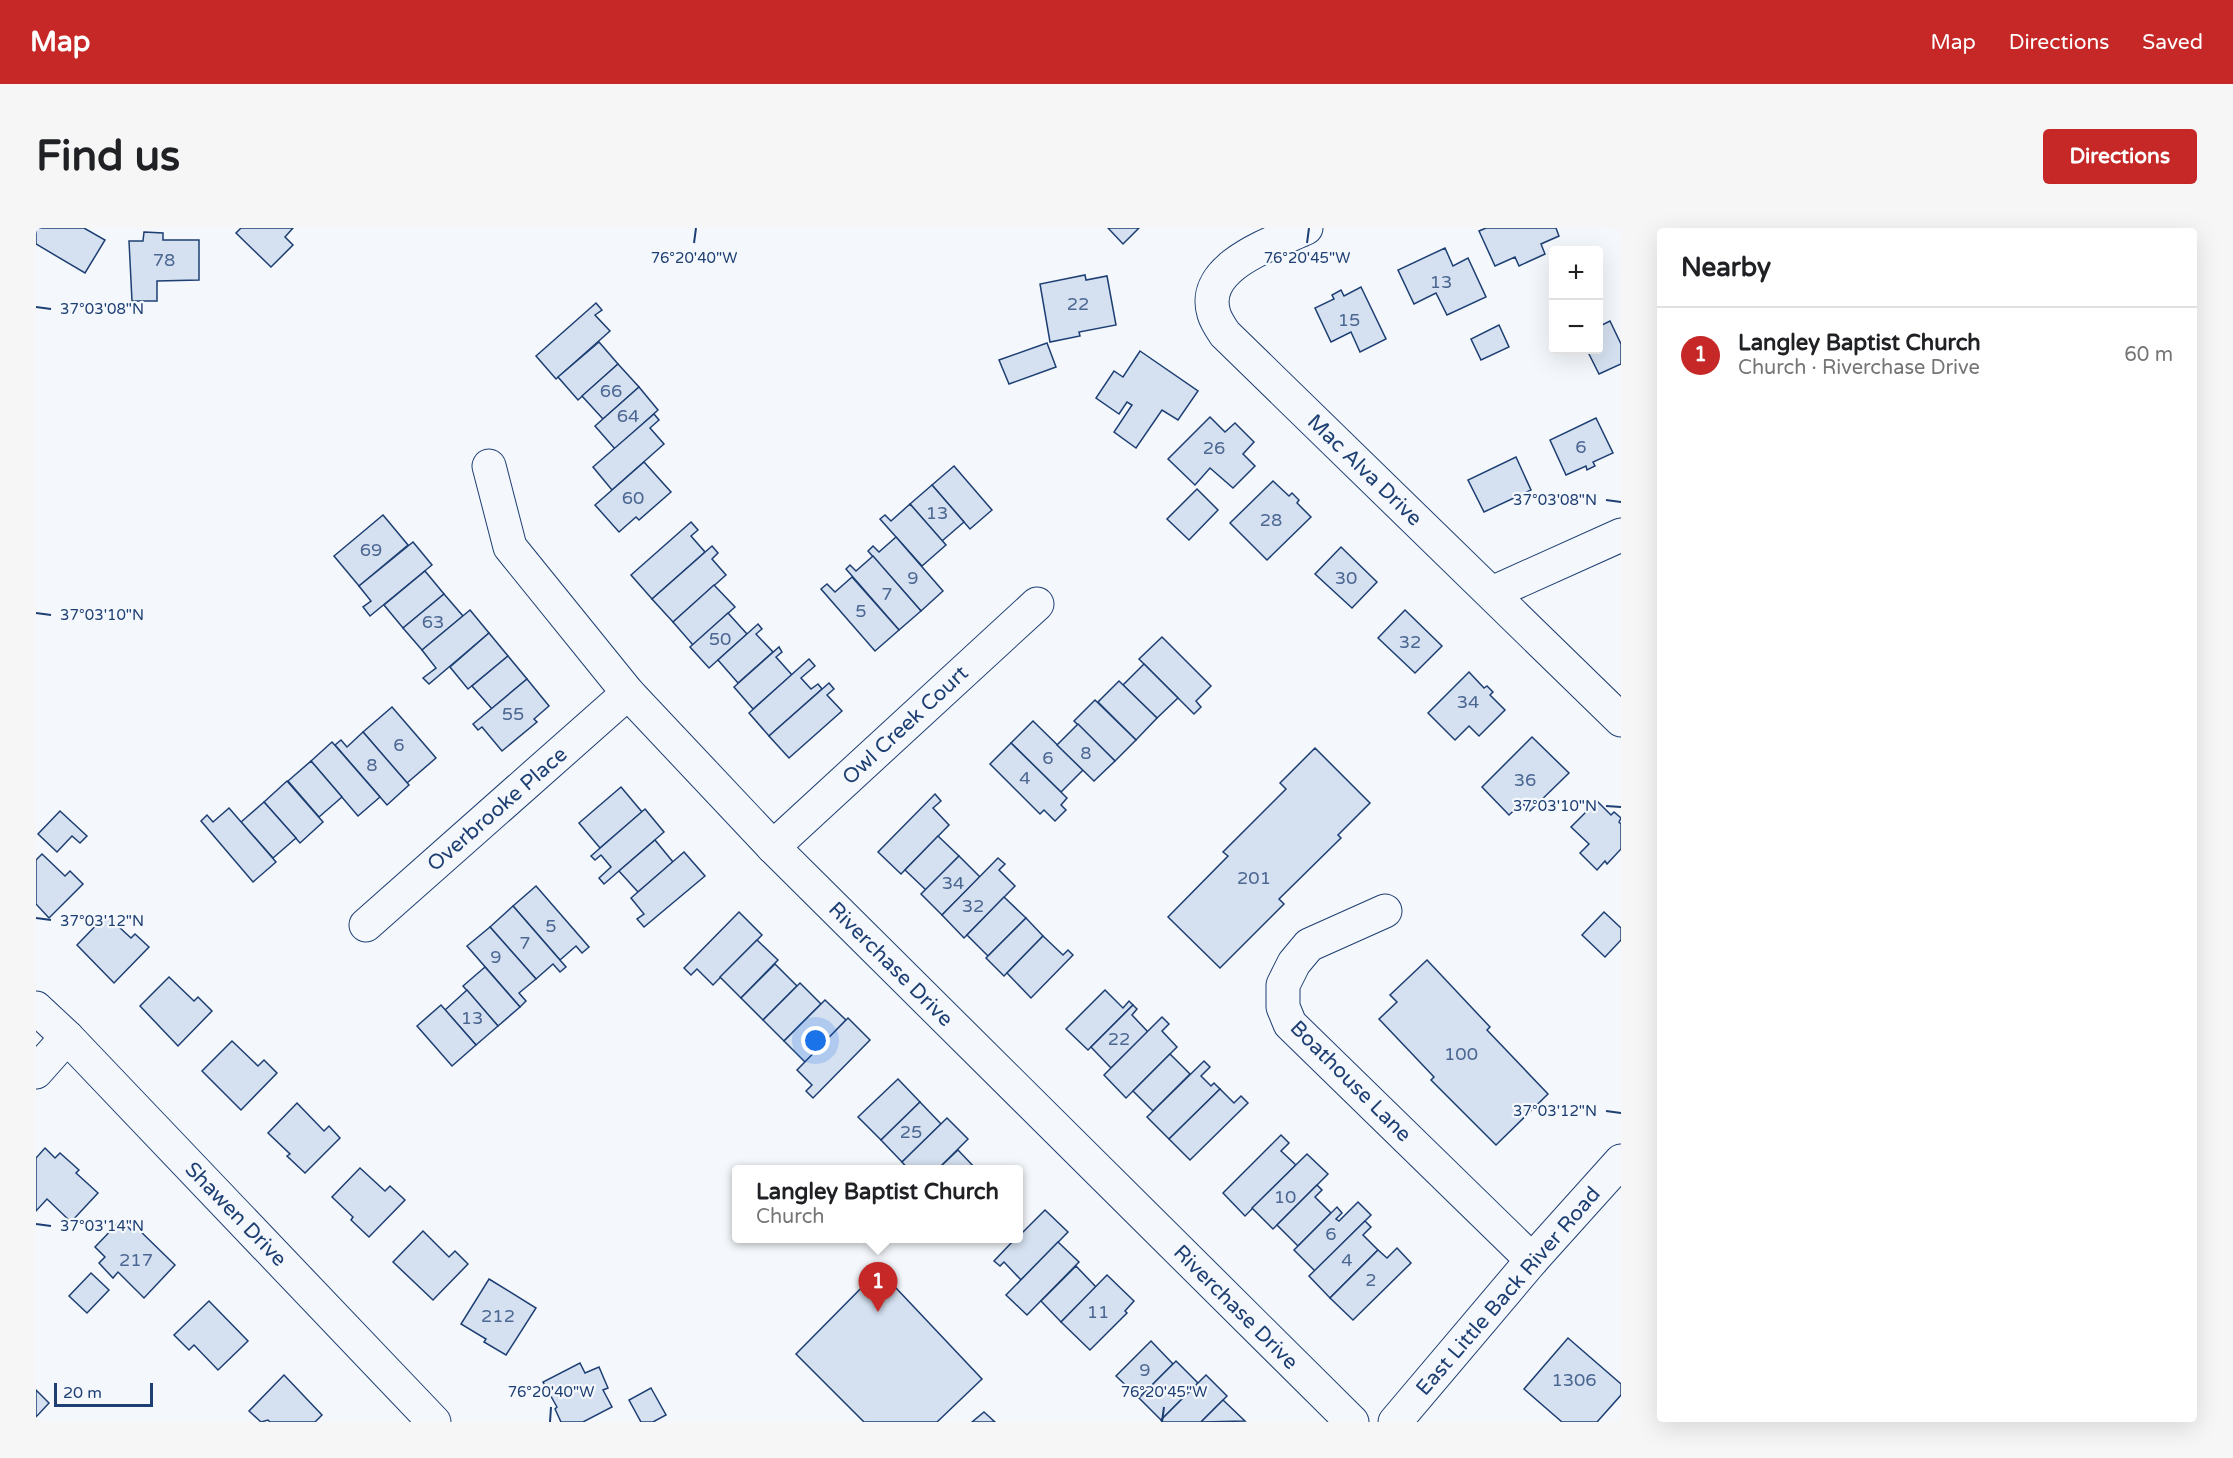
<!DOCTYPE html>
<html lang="en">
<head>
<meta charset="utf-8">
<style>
	:root { --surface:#fff; --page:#f6f6f6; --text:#202124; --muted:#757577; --line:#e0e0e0; --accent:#c62828 }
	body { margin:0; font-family:"Varela Round",sans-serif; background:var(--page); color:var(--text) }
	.controls { position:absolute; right:18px; top:18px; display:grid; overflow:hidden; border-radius:6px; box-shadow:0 6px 24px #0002 }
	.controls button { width:54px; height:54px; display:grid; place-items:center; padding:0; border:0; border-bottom:2px solid var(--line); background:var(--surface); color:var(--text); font:30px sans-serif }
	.scale { position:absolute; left:18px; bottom:15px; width:99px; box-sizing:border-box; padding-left:6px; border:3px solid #1d3f73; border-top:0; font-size:16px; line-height:21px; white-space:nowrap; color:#1d3f73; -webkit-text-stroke:4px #f4f7fb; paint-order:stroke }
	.you { position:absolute; left:780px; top:813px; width:21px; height:21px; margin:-15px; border:4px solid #fff; border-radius:50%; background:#1a73e8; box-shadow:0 0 0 9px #1a73e833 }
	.badge { display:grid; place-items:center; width:39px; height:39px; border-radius:50%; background:var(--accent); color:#fff; font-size:20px; font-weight:700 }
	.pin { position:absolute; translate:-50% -50px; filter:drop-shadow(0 2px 3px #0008) }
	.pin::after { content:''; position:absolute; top:32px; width:21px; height:18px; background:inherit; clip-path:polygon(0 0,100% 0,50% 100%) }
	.popup { position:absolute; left:696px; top:937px; width:291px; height:78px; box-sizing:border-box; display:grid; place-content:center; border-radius:6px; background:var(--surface); filter:drop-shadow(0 2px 4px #0005); font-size:20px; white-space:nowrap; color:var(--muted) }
	.popup b { font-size:22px; color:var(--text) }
	.popup::after { content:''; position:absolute; left:50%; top:100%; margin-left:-12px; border:12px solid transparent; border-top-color:var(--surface) }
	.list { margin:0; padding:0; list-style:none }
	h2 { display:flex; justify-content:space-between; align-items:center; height:78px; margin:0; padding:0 24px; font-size:26px }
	h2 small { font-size:20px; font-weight:400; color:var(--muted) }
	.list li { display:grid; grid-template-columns:39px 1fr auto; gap:18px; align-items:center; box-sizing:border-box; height:96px; padding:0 24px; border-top:2px solid var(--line) }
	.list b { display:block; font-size:22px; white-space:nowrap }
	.list p { margin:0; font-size:20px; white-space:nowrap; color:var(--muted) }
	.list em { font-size:20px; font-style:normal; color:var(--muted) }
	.map { position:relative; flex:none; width:1585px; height:1194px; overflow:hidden; border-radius:6px }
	header { display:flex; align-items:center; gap:36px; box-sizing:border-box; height:84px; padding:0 30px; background:var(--accent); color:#fff }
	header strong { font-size:28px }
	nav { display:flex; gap:33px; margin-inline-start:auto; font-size:21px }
	.intro { display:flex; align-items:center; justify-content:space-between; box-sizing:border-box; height:144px; padding:0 36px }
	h1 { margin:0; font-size:42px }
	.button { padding:15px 27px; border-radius:6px; background:var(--accent); color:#fff; font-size:21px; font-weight:700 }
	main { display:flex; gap:36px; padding:0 36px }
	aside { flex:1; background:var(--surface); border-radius:6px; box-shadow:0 6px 24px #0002 }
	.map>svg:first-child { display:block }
	.building { fill:#d5e0f0; stroke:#1d3f73; stroke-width:1.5 }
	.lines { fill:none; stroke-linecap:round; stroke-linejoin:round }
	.minor-casing { stroke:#1d3f73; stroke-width:35 }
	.minor { stroke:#f4f7fb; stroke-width:33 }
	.ticks { fill:none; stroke:#1d3f73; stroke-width:2 }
	.labels { text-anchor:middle; stroke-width:4.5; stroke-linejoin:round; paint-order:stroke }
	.number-label { font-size:18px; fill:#4b6792 }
	.street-label { font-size:21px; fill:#1d3f73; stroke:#f4f7fb }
	.ticks-label { font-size:15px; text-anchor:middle; fill:#1d3f73; stroke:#f4f7fb; stroke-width:4.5; stroke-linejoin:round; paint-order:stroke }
</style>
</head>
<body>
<header>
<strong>Map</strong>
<nav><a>Map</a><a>Directions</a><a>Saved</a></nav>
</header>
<div class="intro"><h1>Find us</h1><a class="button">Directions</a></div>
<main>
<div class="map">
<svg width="1585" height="1194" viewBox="0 0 1585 1194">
	<rect width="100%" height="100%" fill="#f4f7fb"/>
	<g class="building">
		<polygon points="0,0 48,0 69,12 49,45 0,16"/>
		<polygon points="205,0 257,0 249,9 257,17 235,39 200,5"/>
		<polygon points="1072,0 1103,0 1087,16"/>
		<polygon points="1450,0 1520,0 1523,8 1505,16 1509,26 1483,38 1479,29 1459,38 1443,3"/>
		<polygon points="108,4 127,5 127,12 163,12 163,52 121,53 121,73 96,73 93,13 107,13"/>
		<polygon points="1409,20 1417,38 1432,30 1450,69 1411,87 1400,65 1378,76 1362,42"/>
		<polygon points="1049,47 1050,52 1071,48 1080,97 1043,104 1044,108 1014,114 1004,56"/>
		<polygon points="1325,59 1350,111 1324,124 1315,104 1295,114 1279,80 1298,71 1296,67 1305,62 1308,68"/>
		<polygon points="560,75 566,82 559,87 574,103 520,151 500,128"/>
		<polygon points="1574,93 1585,116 1585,136 1563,146 1551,122 1562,122 1562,99"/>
		<polygon points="1463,97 1473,119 1445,132 1435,111"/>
		<polygon points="563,114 582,136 542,172 522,149"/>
		<polygon points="1011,115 1020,139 973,156 963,132"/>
		<polygon points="1104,123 1162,163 1142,192 1126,182 1100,220 1078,204 1096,177 1091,174 1083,186 1060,170 1078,143 1087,149"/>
		<polygon points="582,136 603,159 567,191 546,168"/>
		<polygon points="603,159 622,182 579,221 559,198"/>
		<polygon points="618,186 623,192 614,200 628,216 576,262 557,239"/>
		<polygon points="1174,189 1189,204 1199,195 1218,214 1207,226 1219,238 1197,260 1174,240 1159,257 1132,231"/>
		<polygon points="1560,190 1577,225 1557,234 1559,238 1551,242 1550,238 1530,247 1514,212"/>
		<polygon points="1480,229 1495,262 1448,284 1432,252"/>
		<polygon points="608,234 635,264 603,292 600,289 583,304 559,277"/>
		<polygon points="918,238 956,282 934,301 896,257"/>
		<polygon points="1237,253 1253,268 1256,265 1263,272 1261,275 1275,289 1231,332 1194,295"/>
		<polygon points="896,257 928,294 906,313 874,276"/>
		<polygon points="1161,261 1182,282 1153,312 1131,291"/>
		<polygon points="874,276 910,317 886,338 844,291 849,287 855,293"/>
		<polygon points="347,287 372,317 323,358 298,328"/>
		<polygon points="655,294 662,302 655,308 669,324 616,371 595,347"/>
		<polygon points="860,309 907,363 885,383 832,323 837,318 843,324"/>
		<polygon points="377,314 396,337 334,388 327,379 335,373 323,358"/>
		<polygon points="676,318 682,325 676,331 690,347 637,394 616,371"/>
		<polygon points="1305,319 1341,354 1316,380 1279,346"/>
		<polygon points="837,328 885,383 863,402 810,341 814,337 820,343"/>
		<polygon points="389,343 408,366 367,400 348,377"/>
		<polygon points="816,349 863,402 839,423 785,361 791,356 799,364"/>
		<polygon points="678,357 699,379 657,417 637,394"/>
		<polygon points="408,366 427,388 386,422 367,400"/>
		<polygon points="434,382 453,405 393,456 387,450 400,440 386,422"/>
		<polygon points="1369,382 1406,418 1379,445 1342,410"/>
		<polygon points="692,385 711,406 673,440 654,419"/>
		<polygon points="722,396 726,401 720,406 737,424 702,455 682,432"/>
		<polygon points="453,405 472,428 432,461 414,439"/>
		<polygon points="1126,409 1175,458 1160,473 1165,479 1158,486 1103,431"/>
		<polygon points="743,419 746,424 740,429 756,447 717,481 698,459"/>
		<polygon points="472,428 491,451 456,481 436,458"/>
		<polygon points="773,431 779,438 765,450 775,461 782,456 786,461 733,508 713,485"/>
		<polygon points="1108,436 1142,470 1121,490 1087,457"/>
		<polygon points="1433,444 1448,460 1451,458 1457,464 1454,467 1469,482 1443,508 1433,498 1419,512 1392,485"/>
		<polygon points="491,451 513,478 498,491 501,494 466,523 446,499 442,502 437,496"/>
		<polygon points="1083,453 1121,490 1100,512 1062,474"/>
		<polygon points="793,455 798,461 791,467 806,483 753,530 733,508"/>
		<polygon points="1059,472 1100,512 1079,533 1038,493"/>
		<polygon points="356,479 400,530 371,555 327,504"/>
		<polygon points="997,493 1047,542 1025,564 975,515"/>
		<polygon points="1042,496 1079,533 1058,553 1021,517"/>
		<polygon points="327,504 373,557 351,577 299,517 305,512 311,519"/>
		<polygon points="1496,509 1533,545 1494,583 1486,575 1473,587 1446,559"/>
		<polygon points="296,514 344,569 322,588 275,533"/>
		<polygon points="975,515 1031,570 1025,577 1030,582 1019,593 1008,582 1004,586 954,536"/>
		<polygon points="1279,520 1334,575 1302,607 1305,610 1243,671 1248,676 1184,740 1132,689 1192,628 1187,624 1250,561 1244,555"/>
		<polygon points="275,533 306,569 283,589 252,553"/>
		<polygon points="251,553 287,594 264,615 228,574"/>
		<polygon points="585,559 606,584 564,620 543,595"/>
		<polygon points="899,566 905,573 897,580 913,597 865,646 842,624"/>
		<polygon points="1561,573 1575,587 1578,584 1585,590 1583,594 1585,596 1585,621 1571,636 1569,633 1561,642 1544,625 1553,616 1535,599"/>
		<polygon points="228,574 260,610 237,630 205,594"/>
		<polygon points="193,580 240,634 217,654 165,593 171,587 177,594"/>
		<polygon points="609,581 628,604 568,656 563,650 575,639 565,627 559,632 555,628"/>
		<polygon points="24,583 51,608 44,615 36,608 21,624 2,606"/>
		<polygon points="902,608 923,628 890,662 869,642"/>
		<polygon points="619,612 637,634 602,664 583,643"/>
		<polygon points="648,624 669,648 608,699 601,691 608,686 595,670"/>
		<polygon points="6,626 29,648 34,643 47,656 13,690 0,676 0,632"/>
		<polygon points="923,628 944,649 906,687 885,666"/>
		<polygon points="962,630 969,636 963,642 979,658 928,710 906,687"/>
		<polygon points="500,658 553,719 546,725 540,718 524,732 477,678"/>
		<polygon points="968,669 990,690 952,728 931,707"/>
		<polygon points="477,678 530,739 524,744 517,736 500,751 454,699"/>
		<polygon points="703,684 726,707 677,757 661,741 655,747 648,740"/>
		<polygon points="1568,684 1585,700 1585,712 1569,729 1546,707"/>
		<polygon points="70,687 95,710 99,706 113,719 78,755 41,717"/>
		<polygon points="990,690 1007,708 968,748 950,730"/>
		<polygon points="454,699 500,751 483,765 490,773 484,779 431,718"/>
		<polygon points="1007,708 1027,727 1032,722 1037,727 995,770 971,745"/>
		<polygon points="721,712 742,732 705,770 684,749"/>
		<polygon points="1391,732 1454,799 1451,802 1512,866 1460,917 1395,852 1398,849 1343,791 1361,774 1354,767"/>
		<polygon points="739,736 761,758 727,792 705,770"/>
		<polygon points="449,739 484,779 462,798 427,758"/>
		<polygon points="133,749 158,773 162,769 176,783 142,818 104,778"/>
		<polygon points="764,755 785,776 748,813 727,792"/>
		<polygon points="431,762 462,798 440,817 409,782"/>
		<polygon points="1069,762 1087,780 1093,773 1097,777 1052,822 1030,801"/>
		<polygon points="789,772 810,792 769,834 748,813"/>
		<polygon points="405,777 440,817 416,838 381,798"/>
		<polygon points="1097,777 1101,781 1096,787 1112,804 1075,840 1055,819"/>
		<polygon points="1126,789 1133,796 1126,803 1141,819 1090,870 1068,847"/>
		<polygon points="812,790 834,812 777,870 770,863 776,857 761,842"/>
		<polygon points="196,813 222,838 228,832 241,845 205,882 166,843"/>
		<polygon points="1134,826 1154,846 1117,883 1097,863"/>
		<polygon points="1168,833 1174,839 1165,848 1175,858 1178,855 1184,861 1133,911 1111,889"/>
		<polygon points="862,851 884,874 845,912 822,889"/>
		<polygon points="1184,861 1198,875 1205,868 1212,875 1154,932 1133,911"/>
		<polygon points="884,874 905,896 866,934 845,912"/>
		<polygon points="261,875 288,903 293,898 304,910 269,945 251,928 254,926 232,905"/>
		<polygon points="911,890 932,911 901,942 873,942 866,934"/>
		<polygon points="1245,907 1253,915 1245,923 1260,937 1209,988 1187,965"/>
		<polygon points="9,920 19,930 24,925 43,942 40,945 62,965 35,994 11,971 0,983 0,930"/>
		<polygon points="922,922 941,942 901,942"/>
		<polygon points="1271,926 1292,946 1237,1001 1216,980"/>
		<polygon points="324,940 349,963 354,958 369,972 333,1009 315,992 317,989 296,969"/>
		<polygon points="1281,957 1286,962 1279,969 1295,985 1262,1018 1241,997"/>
		<polygon points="1322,974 1335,987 1279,1043 1258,1022 1301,979 1306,985 1300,991 1303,993"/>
		<polygon points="1009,982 1032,1004 985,1052 968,1034 964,1038 958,1033 980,1010 983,1010 983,1008"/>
		<polygon points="85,992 95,1002 99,998 139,1037 108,1070 82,1044 77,1050 63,1035 69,1029 59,1019"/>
		<polygon points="1329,993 1335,999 1327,1007 1342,1022 1294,1070 1273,1048"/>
		<polygon points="387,1003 413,1029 419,1023 432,1036 397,1072 357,1034"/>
		<polygon points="1022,1014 1043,1034 991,1087 970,1067"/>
		<polygon points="1361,1020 1375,1035 1317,1092 1294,1070 1342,1022 1351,1030"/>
		<polygon points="1040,1038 1060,1059 1025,1094 1005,1073"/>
		<polygon points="843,1042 946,1151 901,1194 828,1194 760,1126"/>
		<polygon points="55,1045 73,1062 51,1085 33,1068"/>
		<polygon points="1071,1047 1098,1073 1089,1083 1091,1085 1054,1122 1025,1094"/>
		<polygon points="453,1051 500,1080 470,1127 448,1114 450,1111 425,1096"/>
		<polygon points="173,1073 212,1113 182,1142 158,1117 153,1122 138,1107"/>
		<polygon points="1532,1110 1585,1156 1585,1167 1561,1194 1526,1194 1488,1161"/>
		<polygon points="1115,1113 1137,1136 1103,1170 1080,1148"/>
		<polygon points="1140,1133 1162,1155 1125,1192 1103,1170"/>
		<polygon points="544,1135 549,1145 563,1139 572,1160 567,1162 576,1179 547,1194 525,1194 519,1181 521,1179 507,1154"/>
		<polygon points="248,1147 286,1187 279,1194 234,1194 232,1192 225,1194 213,1183"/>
		<polygon points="1170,1147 1191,1168 1165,1194 1126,1194 1125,1192"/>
		<polygon points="615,1160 630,1187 617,1194 605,1194 593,1172"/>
		<polygon points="0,1162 13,1175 0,1189"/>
		<polygon points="1187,1172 1209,1193 1165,1194"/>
		<polygon points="948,1184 959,1194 936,1194"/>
	</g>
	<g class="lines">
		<g class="minor-casing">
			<g id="minor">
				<path d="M1270 0C1238 15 1163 38 1178 86 1180 93 1185 100 1189 106L1585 492"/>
				<polyline points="453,238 474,319 592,465 737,619 1316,1194"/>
				<polyline points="1456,365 1585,307"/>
				<polyline points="737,619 1001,376"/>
				<polyline points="1349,683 1273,717 1258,735 1247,757 1247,779 1254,796 1496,1032"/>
				<polyline points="330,697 592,465"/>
				<polyline points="0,780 31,809 398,1194"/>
				<polyline points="0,844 31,809"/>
				<polyline points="1359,1194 1496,1032 1585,933"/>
			</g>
		</g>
		<use href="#minor" class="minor"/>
	</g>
	<path class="ticks" d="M658 15 660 0M1271 15 1273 0M0 79 15 81M1570 272 1585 274M0 385 15 387M1570 578 1585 579M0 690 15 692M1570 883 1585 885M0 996 15 998M514 1194 515 1179M1126 1194 1128 1179"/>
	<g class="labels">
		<g class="number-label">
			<text x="128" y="38">78</text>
			<text x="1405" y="60">13</text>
			<text x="1042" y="82">22</text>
			<text x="1313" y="98">15</text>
			<text x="575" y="169">66</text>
			<text x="592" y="194">64</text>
			<text x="1545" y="225">6</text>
			<text x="1178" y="226">26</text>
			<text x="597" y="276">60</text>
			<text x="901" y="291">13</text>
			<text x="1235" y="298">28</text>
			<text x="335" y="328">69</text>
			<text x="877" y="356">9</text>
			<text x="1310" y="356">30</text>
			<text x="851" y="372">7</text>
			<text x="825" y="389">5</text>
			<text x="397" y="400">63</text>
			<text x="684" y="417">50</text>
			<text x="1374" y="420">32</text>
			<text x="1432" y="480">34</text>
			<text x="477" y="492">55</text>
			<text x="363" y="523">6</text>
			<text x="1050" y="531">8</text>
			<text x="1012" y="536">6</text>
			<text x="336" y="543">8</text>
			<text x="989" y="556">4</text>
			<text x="1489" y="558">36</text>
			<text x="1218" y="656">201</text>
			<text x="917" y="661">34</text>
			<text x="937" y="684">32</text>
			<text x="515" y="704">5</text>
			<text x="489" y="721">7</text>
			<text x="460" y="735">9</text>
			<text x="436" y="796">13</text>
			<text x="1083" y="817">22</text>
			<text x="1425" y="832">100</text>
			<text x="875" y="910">25</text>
			<text x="1249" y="975">10</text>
			<text x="1295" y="1012">6</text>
			<text x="100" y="1038">217</text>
			<text x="1311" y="1038">4</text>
			<text x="1335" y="1058">2</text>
			<text x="1062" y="1090">11</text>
			<text x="462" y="1094">212</text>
			<text x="1109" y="1148">9</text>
			<text x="1538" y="1158">1306</text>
		</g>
		<g class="street-label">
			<text transform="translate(1329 242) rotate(44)" y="7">Mac Alva Drive</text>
			<text transform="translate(869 497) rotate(-43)" y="7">Owl Creek Court</text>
			<text transform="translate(461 581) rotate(-41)" y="7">Overbrooke Place</text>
			<text transform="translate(855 736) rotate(45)" y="7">Riverchase Drive</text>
			<text transform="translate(1315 853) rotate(45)" y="7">Boathouse Lane</text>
			<text transform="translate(200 986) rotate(46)" y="7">Shawen Drive</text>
			<text transform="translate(1472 1063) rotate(-49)" y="7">East Little Back River Road</text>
			<text transform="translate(1200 1079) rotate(45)" y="7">Riverchase Drive</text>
		</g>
	</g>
	<g class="ticks-label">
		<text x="658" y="35">76°20'40"W</text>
		<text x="1271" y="35">76°20'45"W</text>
		<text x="66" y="86">37°03'08"N</text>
		<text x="1519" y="277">37°03'08"N</text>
		<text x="66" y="392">37°03'10"N</text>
		<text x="1519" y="583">37°03'10"N</text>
		<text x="66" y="698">37°03'12"N</text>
		<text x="1519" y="888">37°03'12"N</text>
		<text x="66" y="1003">37°03'14"N</text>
		<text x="515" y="1169">76°20'40"W</text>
		<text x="1128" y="1169">76°20'45"W</text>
	</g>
</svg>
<div class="controls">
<button>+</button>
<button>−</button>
</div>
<div class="scale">20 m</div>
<div class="you"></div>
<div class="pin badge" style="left:842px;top:1084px">1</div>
<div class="popup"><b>Langley Baptist Church</b>Church</div>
</div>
<aside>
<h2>Nearby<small></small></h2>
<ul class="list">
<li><span class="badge">1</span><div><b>Langley Baptist Church</b><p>Church · Riverchase Drive</p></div><em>60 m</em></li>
</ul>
</aside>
</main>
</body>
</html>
